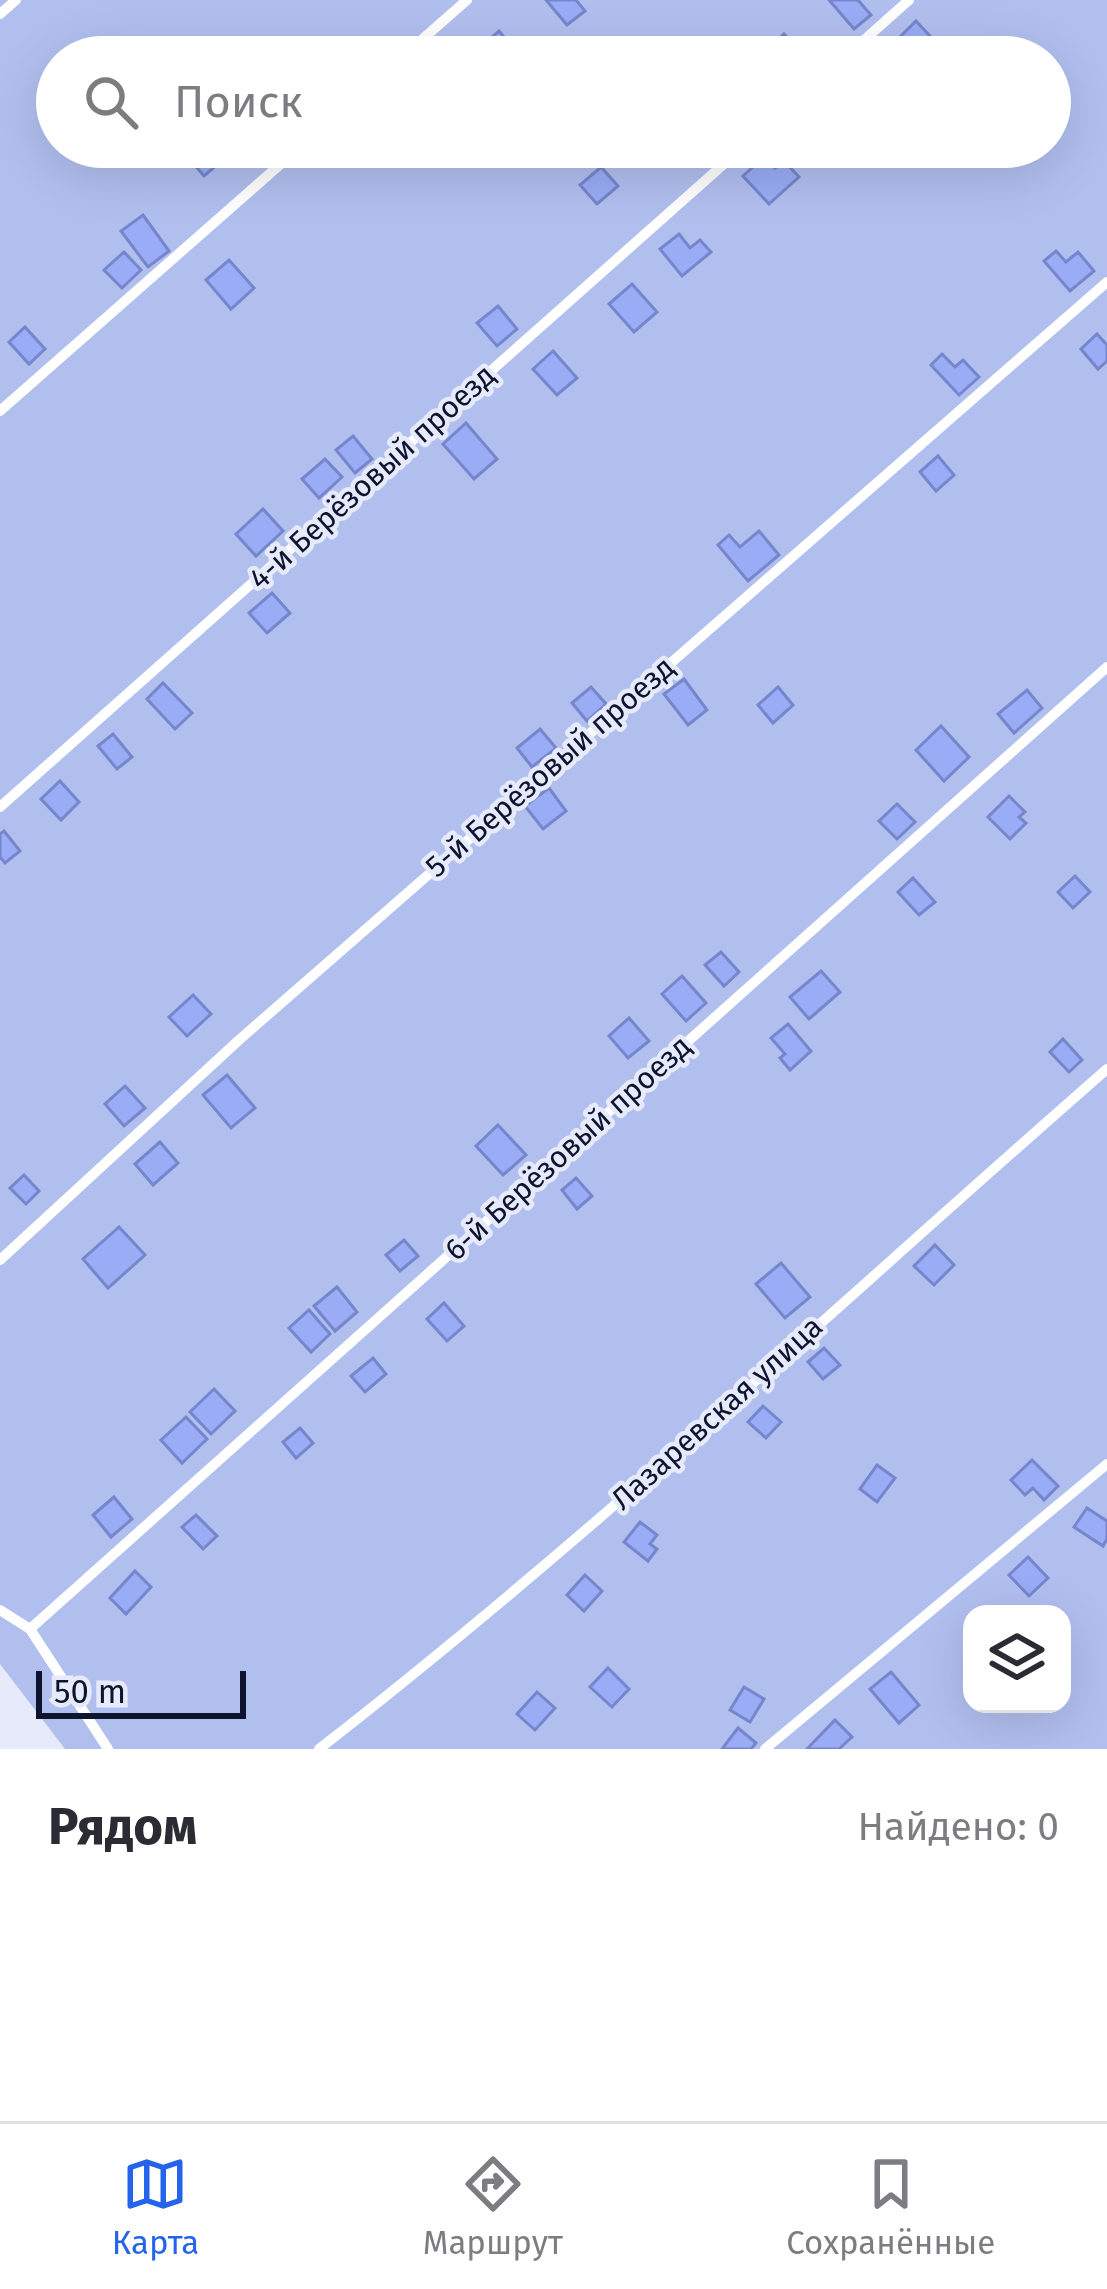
<!DOCTYPE html>
<html lang="ru">
<head>
<meta charset="utf-8">
<style>
	:root { --surface:#fff; --page:#f2f2f3; --text:#2b2b33; --muted:#7c7c81; --line:#e1e1e2; --accent:#2563eb }
	body { margin:0; font-family:"Fira Sans",sans-serif; background:var(--page); color:var(--text) }
	.controls { position:absolute; right:36px; bottom:36px; display:grid; overflow:hidden; border-radius:24px; box-shadow:0 12px 48px #0002 }
	.controls button { width:108px; height:108px; display:grid; place-items:center; padding:0; border:0; border-bottom:3px solid var(--line); background:var(--surface); color:var(--text); font:60px sans-serif }
	.scale { position:absolute; left:36px; bottom:30px; width:210px; box-sizing:border-box; padding-left:12px; border:6px solid #0e132e; border-top:0; font-size:33px; line-height:42px; white-space:nowrap; color:#0e132e; -webkit-text-stroke:9px #e6eafa; paint-order:stroke }
	.list { margin:0; padding:0; list-style:none }
	h2 { display:flex; justify-content:space-between; align-items:center; height:156px; margin:0; padding:0 48px; font-size:51px }
	h2 small { font-size:39px; font-weight:400; color:var(--muted) }
	.icon { flex:none; width:66px; height:66px; fill:none; stroke:currentColor; stroke-width:2; stroke-linecap:round; stroke-linejoin:round }
	.map { position:relative; flex:none; width:1107px; height:1749px; overflow:hidden }
	.search { position:absolute; background:var(--surface); box-shadow:0 12px 48px #0002; left:36px; right:36px; top:36px; height:132px; display:flex; align-items:center; gap:30px; box-sizing:border-box; padding:0 42px; border-radius:66px; color:var(--muted); font-size:45px }
	.sheet { height:372px; background:var(--surface) }
	nav { display:flex; justify-content:space-around; align-items:center; box-sizing:border-box; height:168px; border-top:3px solid var(--line); background:var(--surface); font-size:33px; color:var(--muted) }
	nav a { display:grid; justify-items:center; gap:6px }
	nav .on { color:var(--accent) }
	.map>svg:first-child { display:block }
	.green { fill:#b1bfef; fill-rule:evenodd }
	.building { fill:#99acf5; stroke:#7586cd; stroke-width:3 }
	.lines { fill:none; stroke-linecap:round; stroke-linejoin:round }
	.service { stroke:#fff; stroke-width:10 }
	.labels { text-anchor:middle; stroke-width:9; stroke-linejoin:round; paint-order:stroke }
	.street-label { font-size:30px; fill:#0e132e; stroke:#e6eafa }
</style>
</head>
<body>
<div class="map">
<svg width="1107" height="1749" viewBox="0 0 1107 1749">
	<rect width="100%" height="100%" fill="#e6eafa"/>
	<path class="green" d="M0 0H1107V1749H65L0 1664ZM57 57H1050V147H57ZM972 1614H1062V1704H972Z"/>
	<g class="building">
		<polygon points="546,0 576,0 585,11 567,25"/>
		<polygon points="829,0 858,0 871,15 854,29"/>
		<polygon points="916,21 943,50 935,57 906,57 893,44"/>
		<polygon points="499,31 516,51 509,57 484,57 478,49"/>
		<polygon points="784,34 797,48 791,57 760,57"/>
		<polygon points="230,147 233,151 204,176 180,148"/>
		<polygon points="765,156 775,168 783,160 799,177 769,204 743,176"/>
		<polygon points="601,167 618,186 597,204 580,185"/>
		<polygon points="143,215 169,251 148,267 121,231"/>
		<polygon points="679,234 690,248 700,240 711,252 682,276 660,249"/>
		<polygon points="1056,251 1066,262 1078,252 1094,271 1070,291 1044,261"/>
		<polygon points="124,252 141,270 122,288 104,270"/>
		<polygon points="229,260 254,288 231,309 206,280"/>
		<polygon points="632,284 657,312 634,332 609,304"/>
		<polygon points="498,306 517,329 497,346 477,323"/>
		<polygon points="25,327 45,349 29,364 9,342"/>
		<polygon points="1097,334 1107,345 1107,361 1098,369 1081,349"/>
		<polygon points="553,351 577,378 557,395 533,369"/>
		<polygon points="942,354 955,367 963,360 979,377 959,395 931,365"/>
		<polygon points="466,423 497,459 474,479 443,444"/>
		<polygon points="353,436 372,459 355,473 336,450"/>
		<polygon points="938,456 954,475 936,491 920,472"/>
		<polygon points="325,459 342,477 319,498 302,479"/>
		<polygon points="263,509 283,531 256,556 236,534"/>
		<polygon points="759,531 779,555 748,581 718,545 729,535 740,547"/>
		<polygon points="272,593 290,613 267,633 249,613"/>
		<polygon points="684,679 707,710 688,725 664,694"/>
		<polygon points="163,683 192,713 175,729 147,699"/>
		<polygon points="591,687 606,704 587,721 572,703"/>
		<polygon points="778,687 793,705 773,723 758,705"/>
		<polygon points="1027,690 1042,708 1014,733 998,714"/>
		<polygon points="941,726 969,757 944,781 916,750"/>
		<polygon points="540,729 556,748 532,767 517,748"/>
		<polygon points="113,734 132,757 117,769 98,746"/>
		<polygon points="60,781 79,802 61,820 41,799"/>
		<polygon points="549,788 566,811 543,829 525,806"/>
		<polygon points="1009,796 1025,812 1019,817 1026,823 1010,839 988,817"/>
		<polygon points="897,804 915,822 897,839 879,821"/>
		<polygon points="4,831 20,851 5,863 0,857 0,834"/>
		<polygon points="1075,876 1090,892 1073,908 1058,892"/>
		<polygon points="913,878 935,902 919,915 898,892"/>
		<polygon points="721,952 739,972 724,986 705,965"/>
		<polygon points="821,971 840,992 809,1019 790,997"/>
		<polygon points="682,976 706,1003 686,1021 662,994"/>
		<polygon points="193,995 211,1014 187,1036 169,1017"/>
		<polygon points="629,1018 649,1041 628,1058 609,1036"/>
		<polygon points="788,1024 811,1051 790,1070 780,1058 785,1054 771,1038"/>
		<polygon points="1063,1039 1082,1060 1069,1072 1050,1052"/>
		<polygon points="227,1075 255,1108 231,1128 203,1095"/>
		<polygon points="125,1086 145,1108 124,1126 105,1104"/>
		<polygon points="498,1125 526,1155 503,1175 476,1146"/>
		<polygon points="160,1142 178,1163 153,1185 135,1164"/>
		<polygon points="24,1175 39,1191 26,1204 10,1188"/>
		<polygon points="576,1178 592,1196 577,1209 562,1190"/>
		<polygon points="119,1227 145,1255 108,1288 83,1259"/>
		<polygon points="404,1240 418,1256 400,1271 386,1255"/>
		<polygon points="935,1245 954,1265 934,1285 914,1266"/>
		<polygon points="781,1263 810,1297 785,1318 756,1284"/>
		<polygon points="337,1287 357,1312 335,1331 314,1306"/>
		<polygon points="444,1303 464,1326 447,1341 427,1319"/>
		<polygon points="309,1310 330,1334 311,1352 289,1328"/>
		<polygon points="824,1348 840,1365 823,1379 808,1362"/>
		<polygon points="373,1358 386,1374 365,1392 351,1376"/>
		<polygon points="214,1389 235,1411 211,1434 190,1412"/>
		<polygon points="763,1406 781,1422 766,1438 748,1422"/>
		<polygon points="186,1417 207,1439 182,1463 161,1440"/>
		<polygon points="300,1428 313,1443 296,1458 283,1442"/>
		<polygon points="1032,1460 1058,1486 1044,1500 1033,1488 1025,1495 1011,1480"/>
		<polygon points="877,1465 895,1478 877,1502 860,1489"/>
		<polygon points="114,1497 132,1519 111,1537 93,1515"/>
		<polygon points="1087,1508 1107,1521 1107,1539 1103,1546 1074,1527"/>
		<polygon points="196,1515 217,1536 203,1549 182,1527"/>
		<polygon points="640,1522 657,1535 650,1544 657,1549 648,1561 624,1542"/>
		<polygon points="1028,1557 1048,1578 1029,1596 1009,1575"/>
		<polygon points="135,1571 151,1587 126,1614 110,1598"/>
		<polygon points="585,1575 602,1591 584,1611 567,1595"/>
		<polygon points="608,1668 629,1689 612,1707 590,1687"/>
		<polygon points="891,1672 919,1705 899,1723 870,1689"/>
		<polygon points="744,1687 764,1699 750,1722 730,1710"/>
		<polygon points="537,1692 555,1708 535,1730 517,1714"/>
		<polygon points="835,1720 852,1737 839,1749 807,1749"/>
		<polygon points="738,1728 756,1743 751,1749 722,1749"/>
	</g>
	<g class="lines">
		<g class="service">
			<polyline points="0,14 16,0"/>
			<polyline points="402,57 467,0"/>
			<polyline points="845,57 909,0"/>
			<polyline points="0,411 300,147"/>
			<polyline points="0,807 743,147"/>
			<polyline points="0,1260 239,1040 1107,282"/>
			<polyline points="0,1610 30,1629 108,1749"/>
			<polyline points="30,1629 1107,667"/>
			<path d="M319 1749C593 1536 846 1297 1107 1069"/>
			<polyline points="765,1749 1107,1464"/>
		</g>
	</g>
	<g class="labels">
		<g class="street-label">
			<text transform="translate(372 477) rotate(-42)" y="10">4-й Берёзовый проезд</text>
			<text transform="translate(550 767) rotate(-41)" y="10">5-й Берёзовый проезд</text>
			<text transform="translate(568 1148) rotate(-42)" y="10">6-й Берёзовый проезд</text>
			<text transform="translate(717 1413) rotate(-42)" y="10">Лазаревская улица</text>
		</g>
	</g>
</svg>
<div class="controls">
<button><svg class="icon" aria-label="layers" viewBox="0 0 24 24"><path d="M12 4l9 5-9 5-9-5zM3 14l9 5 9-5"/></svg></button>
</div>
<div class="scale">50 m</div>
<div class="search"><svg class="icon" aria-label="search" viewBox="0 0 24 24"><circle cx="10" cy="10" r="6"/><path d="M15 15l6 6"/></svg>Поиск</div>
</div>
<section class="sheet">
<h2>Рядом<small>Найдено: 0</small></h2>
<ul class="list">
</ul>
</section>
<nav>
<a class="on"><svg class="icon" aria-label="map" viewBox="0 0 24 24"><path d="M3 6l6-2 6 2 6-2v14l-6 2-6-2-6 2zM9 4v14M15 6v14"/></svg>Карта</a>
<a><svg class="icon" aria-label="directions" viewBox="0 0 24 24"><path d="M12 3l9 9-9 9-9-9zM9 14v-3h6M13 9l2 2-2 2"/></svg>Маршрут</a>
<a><svg class="icon" aria-label="saved" viewBox="0 0 24 24"><path d="M7 4h10v16l-5-4-5 4z"/></svg>Сохранённые</a>
</nav>
</body>
</html>
